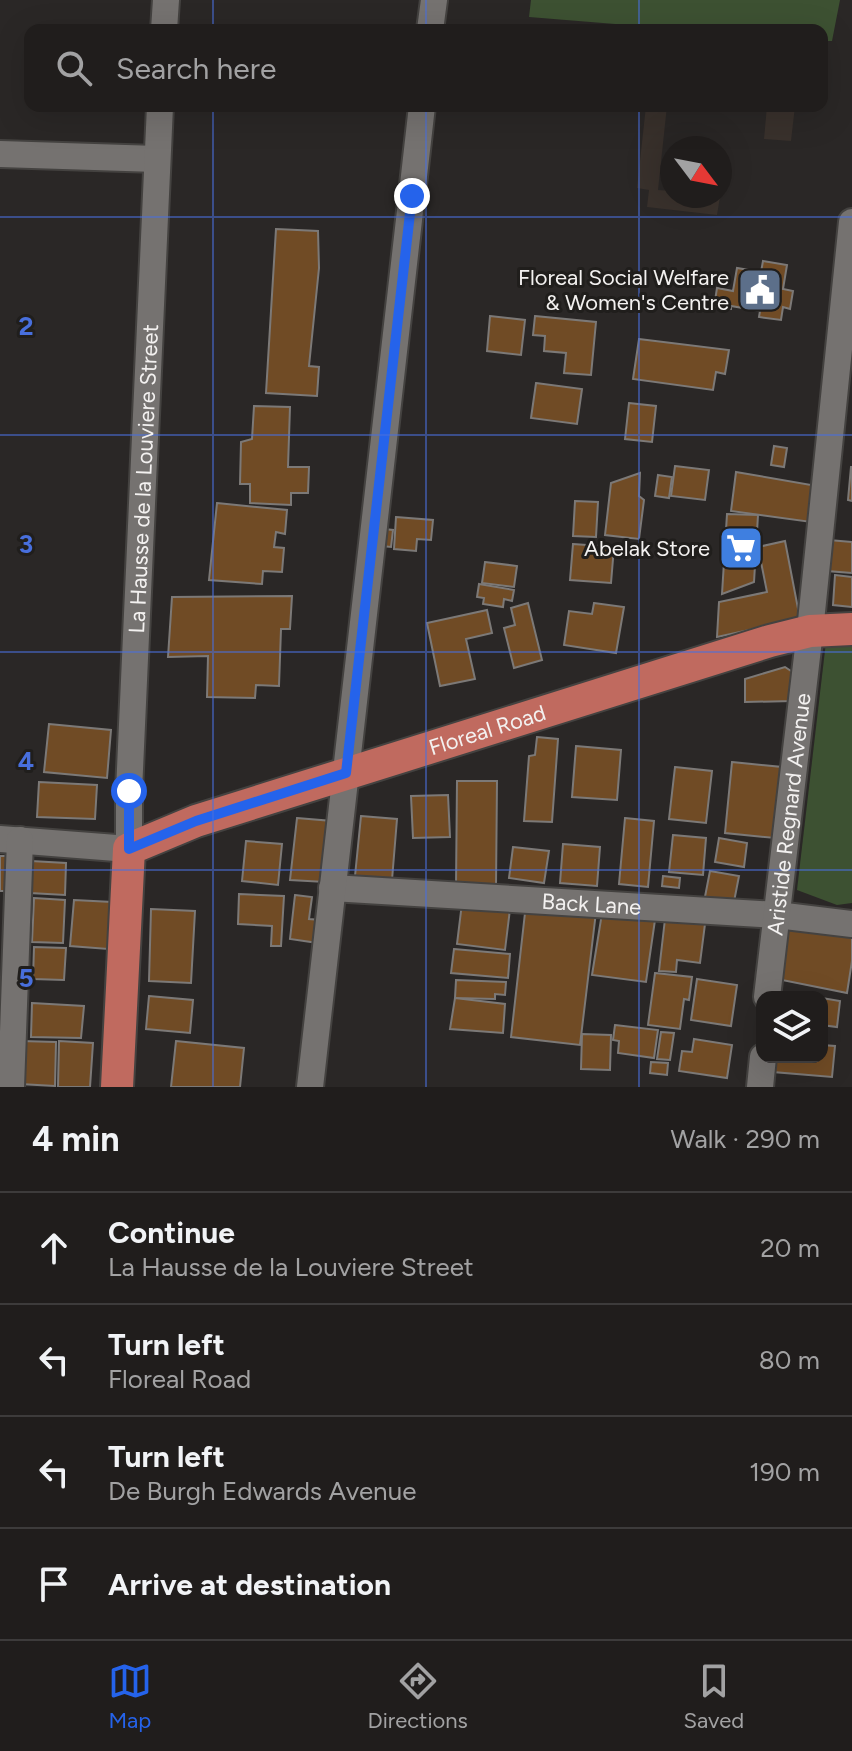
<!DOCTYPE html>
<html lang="en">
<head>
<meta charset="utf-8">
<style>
	:root { --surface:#201d1c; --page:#2d2a29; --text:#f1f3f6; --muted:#a2a2a3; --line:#3d3b3b; --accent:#2563eb }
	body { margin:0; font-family:Figtree,sans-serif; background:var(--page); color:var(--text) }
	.controls { position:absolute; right:24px; bottom:24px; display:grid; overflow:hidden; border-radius:16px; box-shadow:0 8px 32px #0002 }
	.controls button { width:72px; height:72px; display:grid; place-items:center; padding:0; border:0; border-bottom:2px solid var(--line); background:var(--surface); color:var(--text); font:40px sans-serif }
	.compass { position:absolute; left:660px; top:136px; width:72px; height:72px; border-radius:50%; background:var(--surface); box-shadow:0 8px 32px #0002; rotate:122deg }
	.stop { position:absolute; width:24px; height:24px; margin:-18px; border:6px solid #2563eb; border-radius:50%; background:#fff }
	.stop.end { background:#2563eb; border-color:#fff; box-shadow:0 2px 8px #0008 }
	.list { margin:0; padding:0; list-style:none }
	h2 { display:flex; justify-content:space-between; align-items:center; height:104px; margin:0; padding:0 32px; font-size:34px }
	h2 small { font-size:26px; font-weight:400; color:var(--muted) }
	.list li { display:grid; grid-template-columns:52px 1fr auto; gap:24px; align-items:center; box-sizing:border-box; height:112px; padding:0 32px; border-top:2px solid var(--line) }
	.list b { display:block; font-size:30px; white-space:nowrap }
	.list p { margin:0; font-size:26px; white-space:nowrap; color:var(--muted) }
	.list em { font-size:26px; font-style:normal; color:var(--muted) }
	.icon { flex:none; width:44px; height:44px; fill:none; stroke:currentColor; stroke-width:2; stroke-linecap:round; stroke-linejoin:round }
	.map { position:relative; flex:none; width:852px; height:1087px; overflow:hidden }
	.search { position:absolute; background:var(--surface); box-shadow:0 8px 32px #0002; left:24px; right:24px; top:24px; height:88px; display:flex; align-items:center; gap:20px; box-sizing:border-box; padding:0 28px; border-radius:16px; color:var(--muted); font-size:30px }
	.sheet { height:552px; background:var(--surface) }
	nav { display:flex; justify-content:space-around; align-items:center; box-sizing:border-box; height:112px; border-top:2px solid var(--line); background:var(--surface); font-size:22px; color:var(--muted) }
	nav a { display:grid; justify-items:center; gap:4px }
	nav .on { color:var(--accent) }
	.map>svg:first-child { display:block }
	.built { fill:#39312c }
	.green { fill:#3d5132 }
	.building { fill:#704b25; stroke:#7c7977; stroke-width:2 }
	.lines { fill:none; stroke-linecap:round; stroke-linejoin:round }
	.minor-casing { stroke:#444240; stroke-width:30 }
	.major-casing { stroke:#444240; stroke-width:36 }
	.minor { stroke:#757270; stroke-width:26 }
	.major { stroke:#c06a5f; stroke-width:32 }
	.route { stroke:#2563eb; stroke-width:10 }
	.grid { fill:none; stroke:#486fdd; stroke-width:2; stroke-opacity:0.55 }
	.labels { text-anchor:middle; stroke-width:6; stroke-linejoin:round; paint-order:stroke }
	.poi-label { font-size:22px; fill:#f3f1f0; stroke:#201e1c; text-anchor:end }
	.street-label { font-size:22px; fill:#f3f1f0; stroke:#201e1c }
	.grid-label { font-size:26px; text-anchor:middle; font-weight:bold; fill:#486fdd; stroke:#201e1c; stroke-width:6; stroke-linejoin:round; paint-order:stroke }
</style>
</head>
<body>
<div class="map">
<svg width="852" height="1087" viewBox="0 0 852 1087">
	<rect width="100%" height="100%" fill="#2a2726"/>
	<g class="built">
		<polygon points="646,106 667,106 658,190 672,191 672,196 720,197 717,215 647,207 649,190 637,188"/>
		<polygon points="767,106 795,106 791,141 764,139"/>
	</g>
	<g class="green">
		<polygon points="531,0 840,0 832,41 822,41 822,30 689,30 529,17"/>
		<polygon points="826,642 852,646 852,903 837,905 797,890"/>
	</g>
	<g class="building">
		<polygon points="276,229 318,231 319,268 309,366 319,367 317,396 266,393"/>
		<polygon points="763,261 787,265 783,289 793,291 790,309 783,307 781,320 759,317 760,311 731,306 731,309 714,307 717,288 733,291 737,268 761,272"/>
		<polygon points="490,316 525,320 521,355 487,351"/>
		<polygon points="535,316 596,322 591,375 564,373 566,353 544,351 545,336 533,335"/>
		<polygon points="639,339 729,350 725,374 716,372 713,390 633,379"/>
		<polygon points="536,383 582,389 577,424 531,418"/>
		<polygon points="629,403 656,406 652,442 625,439"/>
		<polygon points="254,406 290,407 288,467 309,467 308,493 291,493 291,505 250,503 250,484 240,484 241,442 252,439"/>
		<polygon points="774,446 787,448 784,467 771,465"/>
		<polygon points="675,466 709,470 705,500 671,496"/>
		<polygon points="851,467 852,467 852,501 848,500"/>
		<polygon points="736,472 817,486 811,522 731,511"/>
		<polygon points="640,473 639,496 644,500 639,539 605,535 611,483"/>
		<polygon points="658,475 672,477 669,498 655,496"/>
		<polygon points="575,501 598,502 596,537 573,536"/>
		<polygon points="217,503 287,510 285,534 276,532 274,547 284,548 282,572 263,571 262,584 209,580"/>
		<polygon points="727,514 758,515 754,582 722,594"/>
		<polygon points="396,517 433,520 431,540 417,539 416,551 394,549"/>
		<polygon points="384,529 393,530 391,547 382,546"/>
		<polygon points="829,540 852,542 852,573 827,571"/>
		<polygon points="785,541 800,619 717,637 719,602 767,592 758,547"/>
		<polygon points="573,544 614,547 611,583 570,580"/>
		<polygon points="485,562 517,566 514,587 482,583"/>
		<polygon points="835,575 852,577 852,607 833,605"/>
		<polygon points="479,584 514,590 512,601 504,599 503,607 483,604 484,598 477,597"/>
		<polygon points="292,596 290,629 281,629 279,686 256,685 255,698 207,697 208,656 168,657 172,597"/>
		<polygon points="528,603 542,660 514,668 504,628 515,625 511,608"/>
		<polygon points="594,603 624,607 616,653 564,645 569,611 592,614"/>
		<polygon points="487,610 492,633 466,639 475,679 440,686 427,623"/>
		<polygon points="785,667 794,673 792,701 745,702 745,679"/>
		<polygon points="49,724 111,730 107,778 44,772"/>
		<polygon points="537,737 558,739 552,822 524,821 529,756 535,755"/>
		<polygon points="576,746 621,750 617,800 572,797"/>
		<polygon points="732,762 782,767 775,838 725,833"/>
		<polygon points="675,767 712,771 706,823 669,819"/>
		<polygon points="457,781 497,781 496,887 456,887"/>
		<polygon points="39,782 97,785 95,819 37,817"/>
		<polygon points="448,795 450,837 413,838 411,796"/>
		<polygon points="361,816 397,819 392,880 355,876"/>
		<polygon points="297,818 332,821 325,882 290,880"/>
		<polygon points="625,818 654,821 648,887 619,884"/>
		<polygon points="673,835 706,838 703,875 669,872"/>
		<polygon points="719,838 747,843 744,867 715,862"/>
		<polygon points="246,841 282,844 278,885 242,881"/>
		<polygon points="563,844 600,847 597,886 560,883"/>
		<polygon points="513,847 549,851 544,883 509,878"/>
		<polygon points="0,856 13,856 12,891 0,891"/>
		<polygon points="31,861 66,863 65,895 30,893"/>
		<polygon points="710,871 739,876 732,912 703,907"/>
		<polygon points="663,876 680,878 679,888 662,886"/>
		<polygon points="239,894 284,896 281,946 271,946 272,926 238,924"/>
		<polygon points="295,895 312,897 309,919 321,920 318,943 290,939"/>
		<polygon points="34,898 65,900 63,943 32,942"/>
		<polygon points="74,900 112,902 108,949 70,946"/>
		<polygon points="462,903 510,909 505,950 457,944"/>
		<polygon points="526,904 596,912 580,1045 511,1037"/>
		<polygon points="151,909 195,911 191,983 149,981"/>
		<polygon points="602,913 655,920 646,982 592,975"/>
		<polygon points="665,919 705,924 700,963 677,960 676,972 659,971"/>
		<polygon points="786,922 852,931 852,961 847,993 782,980"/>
		<polygon points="34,947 66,948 64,980 33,979"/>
		<polygon points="454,949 510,954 508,978 451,973"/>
		<polygon points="655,973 692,977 689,1000 684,999 680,1029 648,1025"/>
		<polygon points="697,979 737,985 731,1026 691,1020"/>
		<polygon points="456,980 506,982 505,995 495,994 495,999 455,998"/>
		<polygon points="149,996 193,1000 190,1033 146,1029"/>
		<polygon points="455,998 505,1004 503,1033 450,1029"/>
		<polygon points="822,998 840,1001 837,1027 822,1025"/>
		<polygon points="32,1003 84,1006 81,1038 31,1037"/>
		<polygon points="615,1025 658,1030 654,1058 618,1053 619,1041 613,1040"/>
		<polygon points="661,1032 674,1033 670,1060 657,1059"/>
		<polygon points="582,1034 611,1035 610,1070 581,1069"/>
		<polygon points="694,1039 732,1045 727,1078 679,1071 682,1051 692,1052"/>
		<polygon points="21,1041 56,1042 55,1086 20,1084"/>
		<polygon points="59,1041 93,1043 90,1087 58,1087"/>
		<polygon points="176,1041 244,1048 240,1087 171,1087"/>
		<polygon points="822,1045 835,1046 832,1077 773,1072 774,1057 822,1057"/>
		<polygon points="651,1062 668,1063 667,1075 650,1073"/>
	</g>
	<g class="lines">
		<g class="minor-casing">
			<g id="minor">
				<polyline points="164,30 166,0"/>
				<polyline points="430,30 434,0"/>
				<polyline points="0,154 157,159"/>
				<path id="s1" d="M0 839 129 849V791L160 106"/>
				<path id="s2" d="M332 888 777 915 852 924"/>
				<path id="s3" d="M767 997 810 631 852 222"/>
				<polyline points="11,1087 20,840"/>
				<polyline points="310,1087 422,106"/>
				<polyline points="760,1087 763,1057"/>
			</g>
		</g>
		<g class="major-casing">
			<g id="major">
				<path id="s4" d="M117 1087 129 849 196 821 770 641 810 631 852 629"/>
			</g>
		</g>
		<use href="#minor" class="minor"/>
		<use href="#major" class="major"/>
	</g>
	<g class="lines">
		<polyline class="route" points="129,791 129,849 196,821 346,773 412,196"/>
	</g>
	<path class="grid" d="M213 0V30M426 0V30M639 0V30M213 106V1087M426 106V1087M639 106V1087M0 217H852M0 435H852M0 652H852M0 870H852"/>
	<defs>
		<g id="civic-square" transform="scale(2.3)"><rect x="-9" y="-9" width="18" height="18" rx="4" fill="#5c6f8a" stroke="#201e1c"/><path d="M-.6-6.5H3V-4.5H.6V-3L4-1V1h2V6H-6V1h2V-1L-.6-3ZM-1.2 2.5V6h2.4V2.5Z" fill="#fff"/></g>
		<g id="supermarket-square" transform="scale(2.3)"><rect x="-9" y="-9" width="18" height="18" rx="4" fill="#3f7fe0" stroke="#201e1c"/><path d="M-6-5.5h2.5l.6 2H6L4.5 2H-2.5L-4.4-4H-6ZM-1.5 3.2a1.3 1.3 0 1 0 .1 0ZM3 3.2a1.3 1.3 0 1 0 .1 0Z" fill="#fff"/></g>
	</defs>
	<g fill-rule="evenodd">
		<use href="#civic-square" x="760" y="290"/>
		<use href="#supermarket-square" x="741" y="548"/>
	</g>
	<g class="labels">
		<g class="poi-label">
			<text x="729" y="285">Floreal Social Welfare<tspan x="729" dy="25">&amp; Women's Centre</tspan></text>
			<text x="710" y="556">Abelak Store</text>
		</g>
		<g class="street-label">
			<text dy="8" stroke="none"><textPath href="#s1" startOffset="500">La Hausse de la Louviere Street</textPath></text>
			<text dy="8" stroke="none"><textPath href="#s4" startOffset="616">Floreal Road</textPath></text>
			<text dy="8" stroke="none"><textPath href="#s3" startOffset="184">Aristide Regnard Avenue</textPath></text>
			<text dy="8" stroke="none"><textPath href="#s2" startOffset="260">Back Lane</textPath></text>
		</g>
	</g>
	<g class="grid-label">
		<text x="26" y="335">2</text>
		<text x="26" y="553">3</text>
		<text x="26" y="770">4</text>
		<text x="26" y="987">5</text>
	</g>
</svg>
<div class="controls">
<button><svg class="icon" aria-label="layers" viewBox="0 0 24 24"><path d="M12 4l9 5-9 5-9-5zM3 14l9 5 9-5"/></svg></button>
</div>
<svg class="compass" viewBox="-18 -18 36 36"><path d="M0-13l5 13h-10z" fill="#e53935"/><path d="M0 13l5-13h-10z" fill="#a2a2a3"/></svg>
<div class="stop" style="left:129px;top:791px"></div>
<div class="stop end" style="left:412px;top:196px"></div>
<div class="search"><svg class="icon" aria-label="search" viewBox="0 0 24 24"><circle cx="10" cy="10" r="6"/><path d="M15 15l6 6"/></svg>Search here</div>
</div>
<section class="sheet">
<h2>4 min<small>Walk · 290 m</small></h2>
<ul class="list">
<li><svg class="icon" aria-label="ahead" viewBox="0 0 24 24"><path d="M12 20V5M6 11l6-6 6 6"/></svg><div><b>Continue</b><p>La Hausse de la Louviere Street</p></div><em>20 m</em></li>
<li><svg class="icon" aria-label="left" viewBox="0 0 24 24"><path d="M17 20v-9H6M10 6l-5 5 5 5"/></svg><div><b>Turn left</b><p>Floreal Road</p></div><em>80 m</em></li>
<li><svg class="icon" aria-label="left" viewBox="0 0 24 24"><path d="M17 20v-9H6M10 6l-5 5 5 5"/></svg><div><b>Turn left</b><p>De Burgh Edwards Avenue</p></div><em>190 m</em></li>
<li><svg class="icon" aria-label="arrive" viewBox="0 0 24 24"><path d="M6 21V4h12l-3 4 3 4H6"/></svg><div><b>Arrive at destination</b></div></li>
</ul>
</section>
<nav>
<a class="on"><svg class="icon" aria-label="map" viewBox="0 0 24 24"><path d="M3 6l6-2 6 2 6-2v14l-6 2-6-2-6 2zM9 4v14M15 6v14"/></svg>Map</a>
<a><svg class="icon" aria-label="directions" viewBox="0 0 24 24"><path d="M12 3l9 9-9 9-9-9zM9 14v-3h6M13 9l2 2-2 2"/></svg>Directions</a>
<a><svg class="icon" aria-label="saved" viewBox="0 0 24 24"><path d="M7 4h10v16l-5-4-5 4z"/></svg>Saved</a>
</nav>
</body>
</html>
